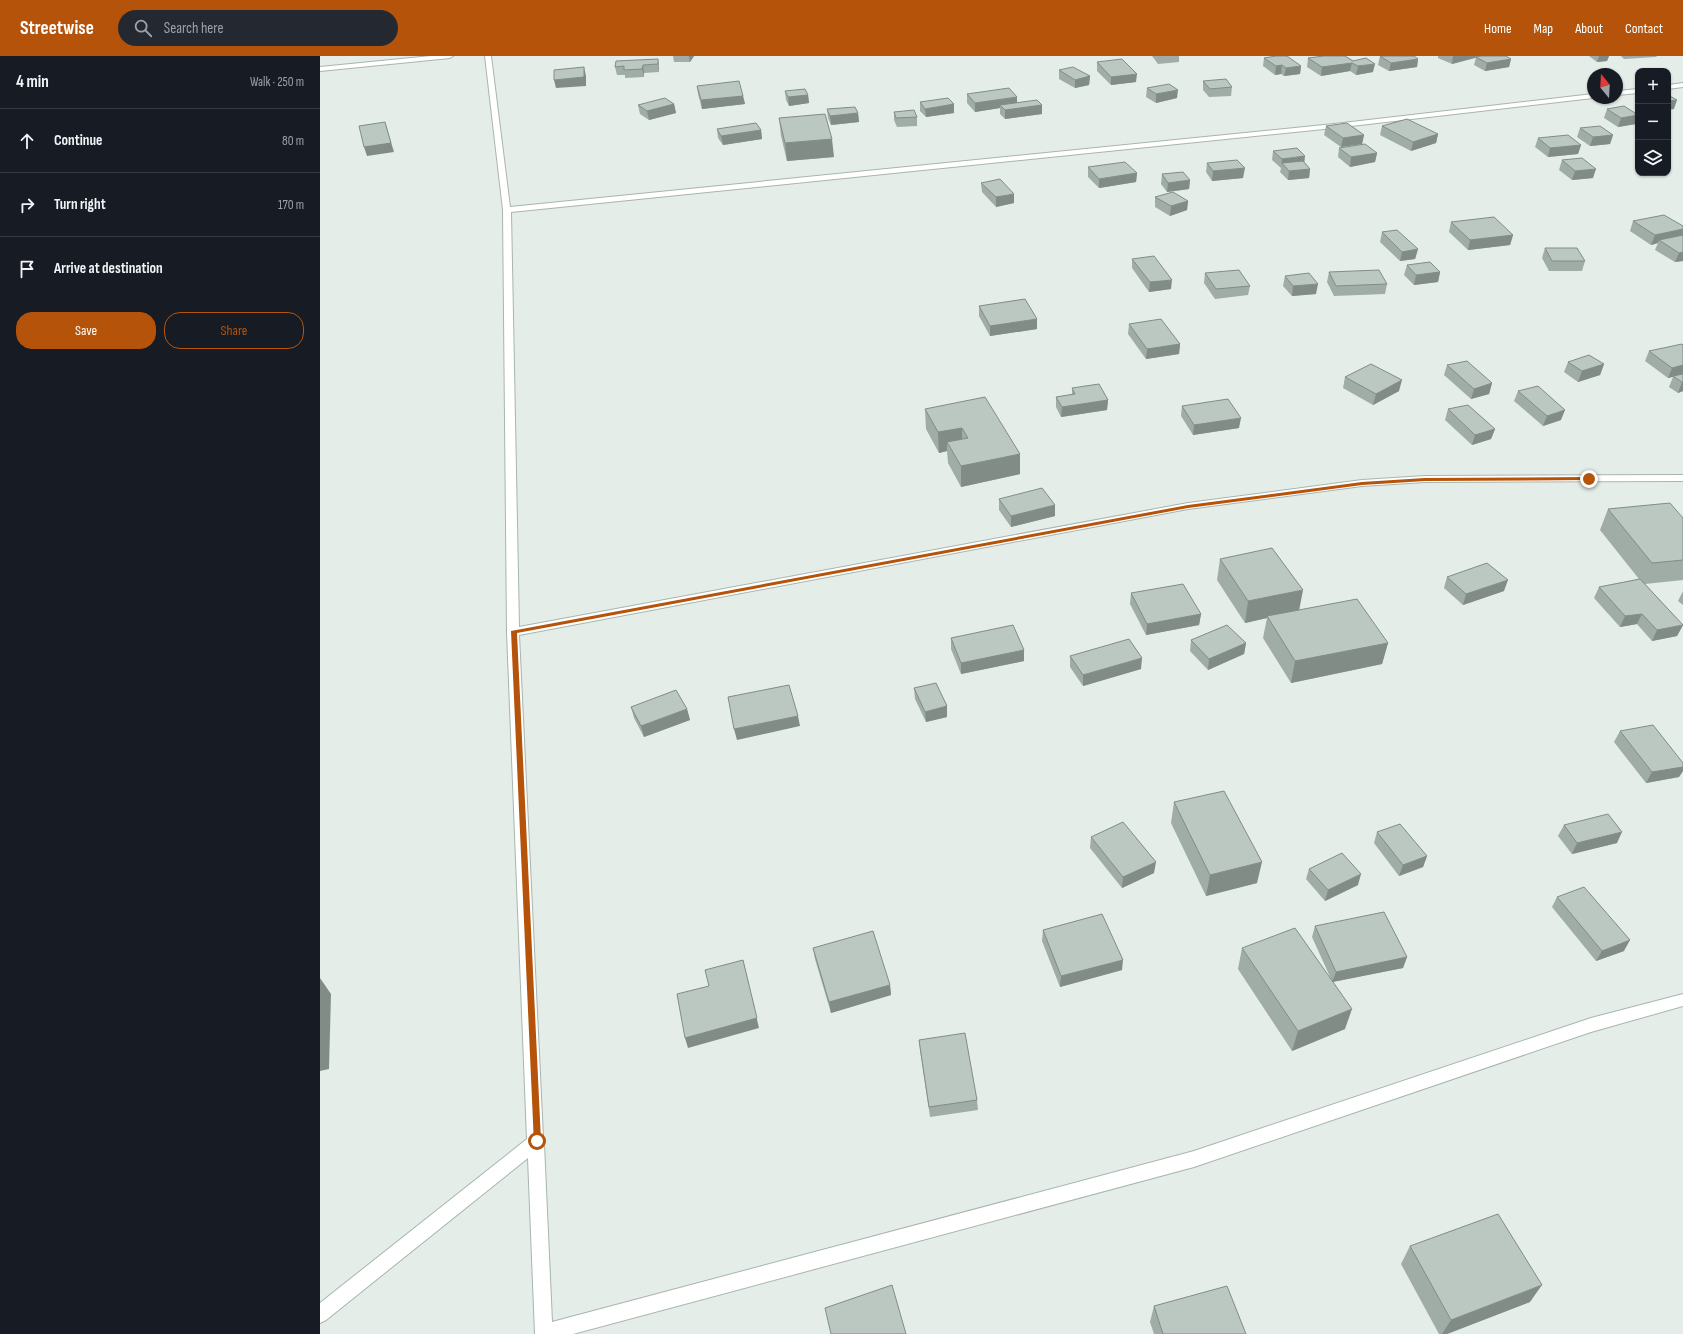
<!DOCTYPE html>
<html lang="en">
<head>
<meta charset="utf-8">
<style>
	:root { --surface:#171b24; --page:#242831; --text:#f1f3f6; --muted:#9ea1a6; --line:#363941; --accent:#b45309 }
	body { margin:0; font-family:"Sofia Sans Condensed",sans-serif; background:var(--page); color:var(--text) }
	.controls { position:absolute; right:12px; top:12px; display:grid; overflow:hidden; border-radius:8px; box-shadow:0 1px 3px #0004 }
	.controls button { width:36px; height:36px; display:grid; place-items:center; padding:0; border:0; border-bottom:1px solid var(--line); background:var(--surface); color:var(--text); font:20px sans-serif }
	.compass { position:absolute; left:1267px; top:12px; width:36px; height:36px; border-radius:50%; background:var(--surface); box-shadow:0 1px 3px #0004; rotate:342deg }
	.stop { position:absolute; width:12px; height:12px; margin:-9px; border:3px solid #b45309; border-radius:50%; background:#fff }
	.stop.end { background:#b45309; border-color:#fff; box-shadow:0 1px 4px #0008 }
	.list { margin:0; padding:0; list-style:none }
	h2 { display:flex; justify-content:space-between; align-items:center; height:52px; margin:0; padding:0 16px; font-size:17px }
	h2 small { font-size:13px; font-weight:400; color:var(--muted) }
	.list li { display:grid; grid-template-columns:26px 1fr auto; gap:12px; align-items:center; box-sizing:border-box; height:64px; padding:0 16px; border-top:1px solid var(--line) }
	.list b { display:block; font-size:15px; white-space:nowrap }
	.list em { font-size:13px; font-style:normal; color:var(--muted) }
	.actions { display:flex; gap:8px; padding:12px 16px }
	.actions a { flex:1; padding:9px 0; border:1px solid var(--accent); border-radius:16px; text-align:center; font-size:14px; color:var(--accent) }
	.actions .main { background:var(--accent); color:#fff }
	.icon { flex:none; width:22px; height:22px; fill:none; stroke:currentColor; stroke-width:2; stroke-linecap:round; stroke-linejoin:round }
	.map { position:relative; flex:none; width:1363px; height:1278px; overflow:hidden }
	header { display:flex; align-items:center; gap:24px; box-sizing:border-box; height:56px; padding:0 20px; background:var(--accent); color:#fff }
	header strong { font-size:19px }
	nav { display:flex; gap:22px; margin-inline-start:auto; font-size:14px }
	.search { width:280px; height:36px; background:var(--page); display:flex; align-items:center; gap:10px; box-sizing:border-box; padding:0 14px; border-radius:22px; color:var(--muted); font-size:15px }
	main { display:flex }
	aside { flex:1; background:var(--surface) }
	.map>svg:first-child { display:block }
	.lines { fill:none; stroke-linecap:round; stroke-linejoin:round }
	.minor-casing { stroke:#a8b5ae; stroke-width:2 }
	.minor { fill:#fff; fill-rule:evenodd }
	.wall { fill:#a0aca6 }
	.shaded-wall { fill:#828c87 }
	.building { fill:#bac8c1; stroke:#828c87 }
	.route { fill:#b45309 }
</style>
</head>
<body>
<header>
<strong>Streetwise</strong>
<div class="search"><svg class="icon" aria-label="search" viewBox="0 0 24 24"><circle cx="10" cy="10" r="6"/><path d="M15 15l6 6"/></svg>Search here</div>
<nav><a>Home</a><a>Map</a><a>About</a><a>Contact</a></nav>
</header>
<main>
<aside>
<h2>4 min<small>Walk · 250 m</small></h2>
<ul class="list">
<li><svg class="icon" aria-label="ahead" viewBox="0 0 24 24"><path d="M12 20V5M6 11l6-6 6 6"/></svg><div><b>Continue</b></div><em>80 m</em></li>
<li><svg class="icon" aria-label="right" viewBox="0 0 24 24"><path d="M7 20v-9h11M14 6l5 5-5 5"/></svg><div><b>Turn right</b></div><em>170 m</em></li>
<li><svg class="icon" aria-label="arrive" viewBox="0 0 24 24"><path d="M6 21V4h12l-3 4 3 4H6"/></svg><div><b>Arrive at destination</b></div></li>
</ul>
<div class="actions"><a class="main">Save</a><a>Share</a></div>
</aside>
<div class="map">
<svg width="1363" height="1278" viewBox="0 0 1363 1278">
	<rect width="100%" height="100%" fill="#e5ede8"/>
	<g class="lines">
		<g class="minor-casing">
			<g id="minor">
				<polygon points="111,0 133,0 130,2 0,15 0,11"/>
				<polygon points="165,0 171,0 190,151 1014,68 1273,38 1273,42 1014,72 191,156 199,571 868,447 1042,424 1105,420 1363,419 1363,425 1105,426 1042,430 868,453 199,579 223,1081 225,1085 224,1088 232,1266 874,1095 1271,962 1363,938 1363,950 1271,976 874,1111 253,1278 215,1278 208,1102 6,1264 0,1267 0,1247 207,1083 187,576 183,154"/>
				<polygon points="1363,27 1363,31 1348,33 1348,29"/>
				<polygon points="1318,33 1318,37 1297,39 1297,35"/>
			</g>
		</g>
		<use href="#minor" class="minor"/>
	</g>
	<g class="wall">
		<polygon points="353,0 374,0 370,6 354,6"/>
		<polygon points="832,0 859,0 859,6 838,8"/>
		<polygon points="1025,0 1053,16 1036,19 1030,15 1001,20 987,11 988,2"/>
		<polygon points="1060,0 1098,3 1097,11 1069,15 1058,9"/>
		<polygon points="1118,0 1157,0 1157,1 1191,3 1189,11 1165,15 1154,9 1156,2 1132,8 1118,2"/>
		<polygon points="1269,0 1289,0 1287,5 1277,6"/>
		<polygon points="1301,0 1337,0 1336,1 1304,3"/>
		<polygon points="944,2 981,10 980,18 964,20 961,18 955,19 943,10"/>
		<polygon points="338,3 339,12 339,16 324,17 324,21 305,22 305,19 297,19 295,11"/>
		<polygon points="777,6 816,26 791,29 777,15"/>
		<polygon points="739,14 770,20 769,29 755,32 739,23"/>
		<polygon points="883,25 912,31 911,40 889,41 883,34"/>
		<polygon points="377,30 423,40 425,48 382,53 378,38"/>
		<polygon points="827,32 857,42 836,47 826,41"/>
		<polygon points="465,35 488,39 489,47 469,50 466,44"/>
		<polygon points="647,38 697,47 722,49 722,58 685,63 680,58 680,52 655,56 647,47"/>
		<polygon points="1318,38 1318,46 1316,45"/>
		<polygon points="600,46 634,57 606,61 600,55"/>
		<polygon points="354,48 356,57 329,64 320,58 318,49"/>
		<polygon points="507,53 538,57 539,66 511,69 508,62"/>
		<polygon points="1287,53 1316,68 1298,71 1284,62"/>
		<polygon points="574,56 597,61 597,70 577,71 574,64"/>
		<polygon points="459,62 514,101 467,105 461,80"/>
		<polygon points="1006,70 1044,79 1042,88 1021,91 1004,79"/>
		<polygon points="1062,70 1118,78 1116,87 1091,95 1060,79"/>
		<polygon points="1260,72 1293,79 1290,88 1270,90 1257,81"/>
		<polygon points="397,73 441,74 442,83 403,89 398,82"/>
		<polygon points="1218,82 1261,89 1258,98 1228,101 1215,91"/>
		<polygon points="1019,92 1057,97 1055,106 1030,111 1018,101"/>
		<polygon points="953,95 984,106 990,113 989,122 968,124 960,116 961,112 952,104"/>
		<polygon points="1242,104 1273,122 1252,124 1239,114"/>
		<polygon points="887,107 923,122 892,125 886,116"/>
		<polygon points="768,111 817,117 816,126 779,132 768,121"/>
		<polygon points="842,118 870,124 869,133 847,136 841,128"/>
		<polygon points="661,127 694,147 676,151 662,136"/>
		<polygon points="835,141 868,145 867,154 850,160 835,151"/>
		<polygon points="1313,165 1363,170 1363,205 1355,206 1335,194 1338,187 1331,189 1310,175"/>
		<polygon points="1131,166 1193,179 1190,189 1148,194 1129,176"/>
		<polygon points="1062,176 1098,193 1095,203 1080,205 1060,186"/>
		<polygon points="1225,192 1265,205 1262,215 1229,215 1222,202"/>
		<polygon points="812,203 851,233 829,236 812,212"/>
		<polygon points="1087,209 1120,216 1118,226 1094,229 1084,219"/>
		<polygon points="1009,216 1067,228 1065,238 1014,240 1007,226"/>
		<polygon points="885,217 930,230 928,239 895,243 884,227"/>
		<polygon points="965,220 996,238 972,240 963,230"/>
		<polygon points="659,250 717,263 717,273 670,280 659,260"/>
		<polygon points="809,268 860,288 859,298 826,303 808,278"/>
		<polygon points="1363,289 1363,335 1358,337 1349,331 1353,321 1348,322 1325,305 1329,295"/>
		<polygon points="1248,306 1284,308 1280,319 1258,326 1244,316"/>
		<polygon points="1127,309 1172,327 1169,338 1151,343 1124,319"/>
		<polygon points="1025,321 1079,335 1053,349 1023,332"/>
		<polygon points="752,332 788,344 787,354 741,361 736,351 736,341 752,338"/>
		<polygon points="1198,335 1241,364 1223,370 1194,345"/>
		<polygon points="862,350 919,372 873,379 861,360"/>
		<polygon points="605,353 700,398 700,418 641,431 628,407 627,395 619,397 606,373"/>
		<polygon points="1128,353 1175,373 1171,383 1152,389 1125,364"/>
		<polygon points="679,443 735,449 735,460 691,471 679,454"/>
		<polygon points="1288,453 1363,462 1363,524 1325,528 1363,569 1357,580 1332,585 1317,568 1300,571 1274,542 1279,531 1319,523 1280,474"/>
		<polygon points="900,503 979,554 1068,587 1062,608 971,627 943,582 947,562 925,567 897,524"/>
		<polygon points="1127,521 1184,535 1143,549 1124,532"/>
		<polygon points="1363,535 1363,549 1358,545"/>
		<polygon points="811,537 881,558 879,569 826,579 810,548"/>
		<polygon points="631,582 704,605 641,618 631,593"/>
		<polygon points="871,584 926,587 924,598 888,614 870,595"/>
		<polygon points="750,600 821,613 763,630 750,611"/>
		<polygon points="594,632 627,650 627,661 606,666 595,643"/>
		<polygon points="311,651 367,653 370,664 324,681 314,662"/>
		<polygon points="1300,675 1363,707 1363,715 1359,721 1326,727 1294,686"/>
		<polygon points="854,746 937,827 886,840 851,767"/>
		<polygon points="1244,769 1297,787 1252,798 1238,780"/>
		<polygon points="1057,776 1107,800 1103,811 1079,820 1054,787"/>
		<polygon points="771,781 834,817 802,832 770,792"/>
		<polygon points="989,813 1038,829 1005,845 986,823"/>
		<polygon points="1237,841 1304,895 1276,905 1232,851"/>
		<polygon points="995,870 1087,901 1083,912 1013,926 1025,973 972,995 918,913 922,892 1011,923 992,881"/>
		<polygon points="723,874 802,914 740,931 722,885"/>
		<polygon points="493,892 570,929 571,939 511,957 495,903"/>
		<polygon points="599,984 657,1044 658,1054 610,1061 600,994"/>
		<polygon points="1090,1190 1210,1246 1127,1278 1119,1278 1081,1208"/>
		<polygon points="834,1250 926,1278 834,1278 830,1266"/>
	</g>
	<g class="shaded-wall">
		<polygon points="369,0 374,0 370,6"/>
		<polygon points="1133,0 1157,0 1157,1 1132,8"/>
		<polygon points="1279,0 1289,0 1287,5 1277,6"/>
		<polygon points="338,3 339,12 339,16 338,8"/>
		<polygon points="1098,3 1097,11 1069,15 1071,7"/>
		<polygon points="1191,3 1189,11 1165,15 1167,7"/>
		<polygon points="1032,7 1030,15 1001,20 1002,11"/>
		<polygon points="1055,8 1053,16 1036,19 1038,10"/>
		<polygon points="323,9 324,17 324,21 322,13"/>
		<polygon points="962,9 961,18 955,19 956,10"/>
		<polygon points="981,10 980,18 964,20 966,12"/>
		<polygon points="264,11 266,20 266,30 236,32 234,24"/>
		<polygon points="817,18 816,26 791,29 791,21"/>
		<polygon points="770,20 769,29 755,32 755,24"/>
		<polygon points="858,34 857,42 836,47 836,38"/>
		<polygon points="488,39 489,47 469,50 468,41"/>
		<polygon points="423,40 425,48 382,53 381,44"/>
		<polygon points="697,41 697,49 680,49 680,52 655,56 655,47"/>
		<polygon points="1357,44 1354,53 1348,54 1348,45"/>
		<polygon points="354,48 356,57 329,64 327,55"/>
		<polygon points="634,48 634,57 606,61 605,53"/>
		<polygon points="722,49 722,58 685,63 685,54"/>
		<polygon points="538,57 539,66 511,69 510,60"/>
		<polygon points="1318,59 1318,62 1316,68 1298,71 1301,62"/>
		<polygon points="65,66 74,96 47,100 44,91"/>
		<polygon points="441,74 442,83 403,89 401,80"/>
		<polygon points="1118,78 1116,87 1091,95 1093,86"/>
		<polygon points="1044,79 1042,88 1021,91 1023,82"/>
		<polygon points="1293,79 1290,88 1270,90 1273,81"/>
		<polygon points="512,83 514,101 467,105 465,87"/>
		<polygon points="1261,89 1258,98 1228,101 1230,92"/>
		<polygon points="1057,97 1055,106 1030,111 1031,101"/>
		<polygon points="985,100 984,110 962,107 961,112 962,103"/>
		<polygon points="925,112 923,122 892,125 893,115"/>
		<polygon points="990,113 989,122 968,124 969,115"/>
		<polygon points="1276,113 1273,122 1252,124 1255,115"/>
		<polygon points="817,117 816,126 779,132 779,123"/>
		<polygon points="870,124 869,133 847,136 848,127"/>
		<polygon points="694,138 694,147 676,151 676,141"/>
		<polygon points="868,145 867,154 850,160 851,150"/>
		<polygon points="1363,173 1363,181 1339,184 1338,187 1331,189 1335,179"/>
		<polygon points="1193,179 1190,189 1148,194 1150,184"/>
		<polygon points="1098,193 1095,203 1080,205 1082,196"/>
		<polygon points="1363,196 1363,205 1355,206 1359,197"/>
		<polygon points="1120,216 1118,226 1094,229 1096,219"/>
		<polygon points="852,224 851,233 829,236 830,226"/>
		<polygon points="998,228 996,238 972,240 973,230"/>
		<polygon points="717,263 717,273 670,280 670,270"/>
		<polygon points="860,288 859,298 826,303 827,293"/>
		<polygon points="1284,308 1280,319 1258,326 1262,315"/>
		<polygon points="1363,309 1363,318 1348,322 1352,312"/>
		<polygon points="1082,324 1079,335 1053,349 1056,338"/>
		<polygon points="1362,326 1363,326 1363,335 1358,337"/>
		<polygon points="1172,327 1169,338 1151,343 1154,333"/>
		<polygon points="788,344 787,354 741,361 742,351"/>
		<polygon points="1245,354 1241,364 1223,370 1227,360"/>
		<polygon points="921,362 919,372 873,379 874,369"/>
		<polygon points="642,372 642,392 627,386 627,395 619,397 618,376"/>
		<polygon points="1175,373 1171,383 1152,389 1155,379"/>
		<polygon points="700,398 700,418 641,431 641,410"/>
		<polygon points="735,449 735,460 691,471 691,460"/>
		<polygon points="1188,524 1184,535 1143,549 1146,538"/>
		<polygon points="983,534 979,555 947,560 947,562 925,567 928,545"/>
		<polygon points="881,558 879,569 826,579 827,568"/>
		<polygon points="1322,558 1317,568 1300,571 1305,560"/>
		<polygon points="1363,569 1357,580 1332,585 1337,574"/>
		<polygon points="926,587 924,598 888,614 889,603"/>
		<polygon points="1068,587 1062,608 971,627 975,605"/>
		<polygon points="704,594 704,605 641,618 641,607"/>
		<polygon points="822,602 821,613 763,630 763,619"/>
		<polygon points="627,650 627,661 606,666 605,656"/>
		<polygon points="367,653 370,664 324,681 321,670"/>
		<polygon points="478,660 480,670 417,684 414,673"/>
		<polygon points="1363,711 1363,715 1359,721 1326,727 1332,716"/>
		<polygon points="1302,776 1297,787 1252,798 1257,787"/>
		<polygon points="1107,800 1103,811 1079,820 1083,809"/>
		<polygon points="836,806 834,817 802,832 803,821"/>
		<polygon points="942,806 937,827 886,840 890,819"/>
		<polygon points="1041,818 1038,829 1005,845 1008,834"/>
		<polygon points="1310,884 1304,895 1276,905 1282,895"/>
		<polygon points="1087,901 1083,912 1012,926 1016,916"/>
		<polygon points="423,904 439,972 368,992 365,982"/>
		<polygon points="803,904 802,914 740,931 741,920"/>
		<polygon points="0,922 11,938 9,1013 0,1015"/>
		<polygon points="570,929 571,939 511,957 509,946"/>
		<polygon points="1032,953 1025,973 972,995 978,975"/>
		<polygon points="1222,1229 1210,1246 1127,1278 1122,1278 1131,1264"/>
	</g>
	<g class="building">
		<polygon points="956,0 967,0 981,10 966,12 962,9 956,10 944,2"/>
		<polygon points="1004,0 1025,0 1033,5 1046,2 1055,8 1038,10 1032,7 1002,11 988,2"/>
		<polygon points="1060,0 1094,0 1098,3 1071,7"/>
		<polygon points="1161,0 1186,0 1191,3 1167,7 1156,1"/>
		<polygon points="338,3 338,8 323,9 322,13 304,14 304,10 295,11 296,5"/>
		<polygon points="802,3 817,18 791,21 777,6"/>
		<polygon points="264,11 264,21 234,24 234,14"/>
		<polygon points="753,11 770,20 755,24 739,14"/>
		<polygon points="906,23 912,31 890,33 883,25"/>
		<polygon points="419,25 423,40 381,44 377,30"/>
		<polygon points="849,28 858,34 836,38 827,32"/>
		<polygon points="689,32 697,41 655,47 647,38"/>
		<polygon points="485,33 488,39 468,41 465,35"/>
		<polygon points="1348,39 1357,44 1348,45"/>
		<polygon points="345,42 354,48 327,55 318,49"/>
		<polygon points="628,42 634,48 605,53 600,46"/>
		<polygon points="717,44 722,49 685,54 680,49"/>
		<polygon points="1304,50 1318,59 1301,62 1287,53"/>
		<polygon points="535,51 538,57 510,60 507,53"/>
		<polygon points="594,54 597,61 576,62 574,56"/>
		<polygon points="505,58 512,83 465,87 459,62"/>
		<polygon points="1087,63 1118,78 1093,86 1062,70"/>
		<polygon points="65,66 71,87 44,91 39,70"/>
		<polygon points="436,67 441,74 401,80 397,73"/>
		<polygon points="1027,67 1044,79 1023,82 1006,70"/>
		<polygon points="1280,70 1293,79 1273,81 1260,72"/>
		<polygon points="1248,79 1261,89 1230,92 1218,82"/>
		<polygon points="1045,88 1057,97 1031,101 1019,92"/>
		<polygon points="977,92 985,100 962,103 953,95"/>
		<polygon points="1262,102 1276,113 1255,115 1242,104"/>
		<polygon points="917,104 925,112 893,115 887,107"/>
		<polygon points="983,105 990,113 969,115 962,107"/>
		<polygon points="805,106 817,117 779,123 768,111"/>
		<polygon points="863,116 870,124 848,127 842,118"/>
		<polygon points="680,123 694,138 676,141 661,127"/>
		<polygon points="853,136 868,145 851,150 835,141"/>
		<polygon points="1344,159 1363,170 1363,173 1335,179 1313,165"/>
		<polygon points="1174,161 1193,179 1150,184 1131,166"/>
		<polygon points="1077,174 1098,193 1082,196 1062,176"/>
		<polygon points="1363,179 1363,196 1359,197 1339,184"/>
		<polygon points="1225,192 1257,192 1265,205 1232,205"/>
		<polygon points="834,200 852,224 830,226 812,203"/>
		<polygon points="1110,206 1120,216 1096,219 1087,209"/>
		<polygon points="919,214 930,230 896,233 885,217"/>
		<polygon points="1059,214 1067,228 1016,230 1009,216"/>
		<polygon points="989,217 998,228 973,230 965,220"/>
		<polygon points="705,243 717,263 670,270 659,250"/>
		<polygon points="841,263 860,288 827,293 809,268"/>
		<polygon points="1362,288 1363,289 1363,309 1352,312 1329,295"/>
		<polygon points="1269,299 1284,308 1262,315 1248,306"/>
		<polygon points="1147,305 1172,327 1154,333 1127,309"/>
		<polygon points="1051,308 1082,324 1056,338 1025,321"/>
		<polygon points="1363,318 1363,326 1362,326 1353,320"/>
		<polygon points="779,328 788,344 742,351 736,341 755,338 752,332"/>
		<polygon points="1218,330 1245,354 1227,360 1198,335"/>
		<polygon points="665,341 700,398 641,410 627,386 648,382 642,372 618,376 605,353"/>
		<polygon points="908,343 921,362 874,369 862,350"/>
		<polygon points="1148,349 1175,373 1155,379 1128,353"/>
		<polygon points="722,432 735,449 691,460 679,443"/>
		<polygon points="1350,447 1363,462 1363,504 1332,507 1288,453"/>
		<polygon points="952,492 983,534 928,545 900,503"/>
		<polygon points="1167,507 1188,524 1146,538 1127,521"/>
		<polygon points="1320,523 1363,569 1337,574 1322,558 1305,560 1279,531"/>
		<polygon points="863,528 881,558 827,568 811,537"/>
		<polygon points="1037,543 1068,587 975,605 947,560"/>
		<polygon points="693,569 704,594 641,607 631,582"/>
		<polygon points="907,569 926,587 889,603 871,584"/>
		<polygon points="809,583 822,602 763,619 750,600"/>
		<polygon points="616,627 627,650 605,656 594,632"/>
		<polygon points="469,629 478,660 414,673 408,641"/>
		<polygon points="356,634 367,653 321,670 311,651"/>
		<polygon points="1333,669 1363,707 1363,711 1332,716 1300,675"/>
		<polygon points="904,735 942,806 890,819 854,746"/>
		<polygon points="1288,758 1302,776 1257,787 1244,769"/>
		<polygon points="803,766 836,806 803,821 771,781"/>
		<polygon points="1080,768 1107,800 1083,809 1057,776"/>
		<polygon points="1022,797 1041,818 1008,834 989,813"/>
		<polygon points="1264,831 1310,884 1282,895 1237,841"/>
		<polygon points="1064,856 1087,901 1016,916 995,870"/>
		<polygon points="782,858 803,904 741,920 723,874"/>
		<polygon points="975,872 1032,953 978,975 922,892"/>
		<polygon points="553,875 570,929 509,946 493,892"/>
		<polygon points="423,904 437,962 365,982 357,938 389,930 385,914"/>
		<polygon points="645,977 657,1044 609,1051 599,984"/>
		<polygon points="1178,1158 1222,1229 1131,1264 1090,1190"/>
		<polygon points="572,1229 586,1278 511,1278 505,1252"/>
		<polygon points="907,1230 926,1278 843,1278 834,1250"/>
	</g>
	<polygon class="route" points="1269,421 1271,424 1105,425 1042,429 868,452 197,577 221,1085 217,1089 214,1088 191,575 868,449 1042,426 1105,422"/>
</svg>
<div class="controls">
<button>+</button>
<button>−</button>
<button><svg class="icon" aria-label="layers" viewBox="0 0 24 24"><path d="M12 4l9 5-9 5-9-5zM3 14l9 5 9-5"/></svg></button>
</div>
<svg class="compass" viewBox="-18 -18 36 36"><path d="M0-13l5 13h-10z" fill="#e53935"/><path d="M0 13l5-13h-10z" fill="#9ea1a6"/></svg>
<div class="stop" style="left:217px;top:1085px"></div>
<div class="stop end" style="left:1269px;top:423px"></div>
</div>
</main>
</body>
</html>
